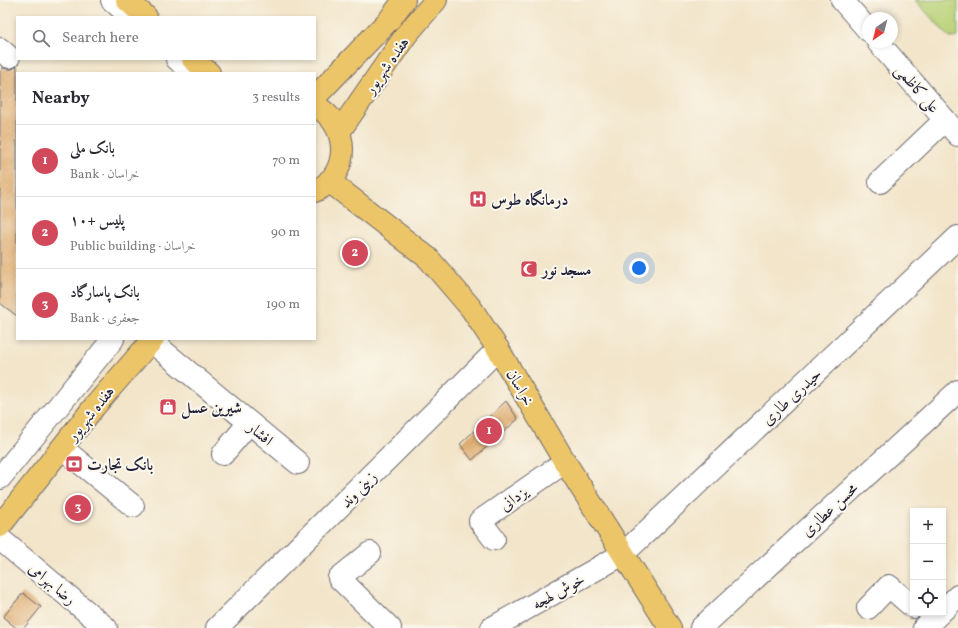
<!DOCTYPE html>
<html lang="en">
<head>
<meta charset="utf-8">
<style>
	:root { --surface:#fff; --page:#f2f2f3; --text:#2b2b33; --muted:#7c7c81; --line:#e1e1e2; --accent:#d1495b }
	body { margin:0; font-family:Vollkorn,Amiri,serif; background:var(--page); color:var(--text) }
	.controls { position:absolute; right:12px; bottom:12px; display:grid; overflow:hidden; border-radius:0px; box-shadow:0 2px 6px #0003 }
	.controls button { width:36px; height:36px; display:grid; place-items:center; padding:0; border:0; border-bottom:1px solid var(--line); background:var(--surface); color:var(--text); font:20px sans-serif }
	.compass { position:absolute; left:862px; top:12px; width:36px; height:36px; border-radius:50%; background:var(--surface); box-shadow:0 2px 6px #0003; rotate:215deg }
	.you { position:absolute; left:639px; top:268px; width:14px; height:14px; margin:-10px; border:3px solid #fff; border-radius:50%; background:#1a73e8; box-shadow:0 0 0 6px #1a73e833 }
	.badge { display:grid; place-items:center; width:26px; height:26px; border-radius:50%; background:var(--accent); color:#fff; font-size:13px; font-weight:700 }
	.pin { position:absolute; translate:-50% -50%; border:2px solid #fff; box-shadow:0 1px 4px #0006 }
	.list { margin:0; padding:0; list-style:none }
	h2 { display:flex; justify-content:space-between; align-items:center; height:52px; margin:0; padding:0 16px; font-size:17px }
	h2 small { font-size:13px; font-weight:400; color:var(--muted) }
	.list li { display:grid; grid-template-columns:26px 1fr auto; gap:12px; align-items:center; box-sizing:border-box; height:72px; padding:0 16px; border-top:1px solid var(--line) }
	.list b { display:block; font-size:15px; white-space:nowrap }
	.list p { margin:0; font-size:13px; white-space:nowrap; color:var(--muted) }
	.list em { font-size:13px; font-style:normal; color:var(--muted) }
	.icon { flex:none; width:22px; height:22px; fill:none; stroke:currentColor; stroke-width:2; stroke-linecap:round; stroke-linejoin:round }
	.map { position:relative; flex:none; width:958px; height:628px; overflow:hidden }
	.search { position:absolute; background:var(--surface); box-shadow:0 2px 6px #0003; left:16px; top:16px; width:300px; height:44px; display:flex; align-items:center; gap:10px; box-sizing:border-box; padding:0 14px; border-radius:0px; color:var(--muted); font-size:15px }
	.panel { position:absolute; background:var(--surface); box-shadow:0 2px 6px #0003; left:16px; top:72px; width:300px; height:268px; border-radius:0px }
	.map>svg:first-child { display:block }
	.garden { fill:#b8d277; stroke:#6d7a59 }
	.building { fill:url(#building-hatch) }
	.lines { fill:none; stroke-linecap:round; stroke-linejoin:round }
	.minor-casing { stroke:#6b666d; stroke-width:24 }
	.major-casing { stroke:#6b666d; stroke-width:24 }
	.minor { stroke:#fff; stroke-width:22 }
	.major { stroke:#edc569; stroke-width:22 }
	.labels { text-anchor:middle; stroke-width:4; stroke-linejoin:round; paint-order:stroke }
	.street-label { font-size:16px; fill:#22223b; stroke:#fbf7ec }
	.poi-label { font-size:16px; font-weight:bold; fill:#22223b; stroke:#fbf7ec; text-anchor:start }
</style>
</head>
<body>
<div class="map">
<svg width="958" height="628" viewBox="0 0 958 628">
	<defs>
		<pattern id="building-hatch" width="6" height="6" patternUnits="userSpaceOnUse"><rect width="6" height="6" fill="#e2af71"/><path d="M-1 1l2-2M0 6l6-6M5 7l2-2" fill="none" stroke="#c29663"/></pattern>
	</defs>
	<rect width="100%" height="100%" fill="#fbf7ec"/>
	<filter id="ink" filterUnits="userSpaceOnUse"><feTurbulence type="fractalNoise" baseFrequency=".025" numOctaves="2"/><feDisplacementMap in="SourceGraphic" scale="8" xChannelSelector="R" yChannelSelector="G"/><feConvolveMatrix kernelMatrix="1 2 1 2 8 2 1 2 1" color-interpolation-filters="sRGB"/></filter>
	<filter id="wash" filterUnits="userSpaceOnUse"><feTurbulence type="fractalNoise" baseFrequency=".012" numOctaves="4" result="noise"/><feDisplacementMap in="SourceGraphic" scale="16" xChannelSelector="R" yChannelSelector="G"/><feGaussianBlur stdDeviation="0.9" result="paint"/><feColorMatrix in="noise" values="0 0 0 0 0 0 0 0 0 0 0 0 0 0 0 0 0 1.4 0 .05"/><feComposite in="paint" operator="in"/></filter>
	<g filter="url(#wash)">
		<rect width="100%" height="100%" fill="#f2e5ca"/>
		<polygon class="garden" points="915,0 958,0 958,37 950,38"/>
		<g id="blocks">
			<g class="building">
				<polygon points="17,66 17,316 0,303 0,72 3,68 7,69 13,69"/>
				<polygon points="506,401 518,419 472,460 460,444"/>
				<polygon points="23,593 41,607 24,628 16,628 3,617"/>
			</g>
		</g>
	</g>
	<g filter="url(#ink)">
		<use href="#blocks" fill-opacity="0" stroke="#6b666d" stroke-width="1"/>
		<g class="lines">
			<g class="minor-casing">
				<g id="minor">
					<polyline points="112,0 131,17"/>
					<polyline points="842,0 868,30"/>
					<polyline points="878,42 958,135"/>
					<polyline points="0,49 9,57"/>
					<polyline points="177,59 192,73"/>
					<polyline points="880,182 945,120"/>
					<polyline points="151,341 298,463"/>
					<polyline points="62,448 133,506"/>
					<polyline points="223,454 249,423"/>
					<polyline points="0,478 113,339"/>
					<polyline points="0,539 106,628"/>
					<polyline points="494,539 480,521 565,462"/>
					<polyline points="370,553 339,578 390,628"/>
					<polyline points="868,608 889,586 913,607"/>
					<polyline points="943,610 958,596"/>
					<polyline points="217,628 498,349"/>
					<polyline points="492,628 623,554 958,237"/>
					<polyline points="701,628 958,391"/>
					<polyline points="924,628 940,613"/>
				</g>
			</g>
			<g class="major-casing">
				<g id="major">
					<polyline points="127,0 146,17"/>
					<polyline points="193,59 209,73"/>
					<polyline points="315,97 390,19 404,0"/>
					<path d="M315 106C350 123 352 175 315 191"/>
					<polyline points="339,132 406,35 436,0"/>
					<polyline points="329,181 428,258 471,308 498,349 565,462 670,628"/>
					<polyline points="0,526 94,407 153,339"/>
				</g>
			</g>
			<use href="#minor" class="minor"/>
			<use href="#major" class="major"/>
		</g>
	</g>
	<defs>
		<g id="hospital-square" transform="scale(0.9)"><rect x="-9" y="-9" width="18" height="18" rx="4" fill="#d1495b" stroke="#fbf7ec"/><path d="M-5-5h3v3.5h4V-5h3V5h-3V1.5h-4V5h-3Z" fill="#fff"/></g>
		<g id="mosque-square" transform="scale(0.9)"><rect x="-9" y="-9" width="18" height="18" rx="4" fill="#d1495b" stroke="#fbf7ec"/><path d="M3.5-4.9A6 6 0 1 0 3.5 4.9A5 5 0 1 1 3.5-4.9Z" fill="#fff"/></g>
		<g id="shop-square" transform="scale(0.9)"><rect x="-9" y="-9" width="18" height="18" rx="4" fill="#d1495b" stroke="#fbf7ec"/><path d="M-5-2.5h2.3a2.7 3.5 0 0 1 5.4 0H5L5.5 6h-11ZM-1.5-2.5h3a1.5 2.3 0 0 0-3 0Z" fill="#fff"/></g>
		<g id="bank-square" transform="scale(0.9)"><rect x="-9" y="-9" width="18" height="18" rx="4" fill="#d1495b" stroke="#fbf7ec"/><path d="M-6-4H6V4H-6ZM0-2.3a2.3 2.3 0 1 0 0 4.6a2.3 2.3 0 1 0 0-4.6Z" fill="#fff"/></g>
	</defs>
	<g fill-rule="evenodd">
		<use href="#hospital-square" x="478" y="199"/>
		<use href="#mosque-square" x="529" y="269"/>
		<use href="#shop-square" x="168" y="407"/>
		<use href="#bank-square" x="74" y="464"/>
	</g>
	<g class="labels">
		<g class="street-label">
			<text transform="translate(386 65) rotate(-55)" y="6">هفده شهریور</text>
			<text transform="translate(918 88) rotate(49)" y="6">علی کاظمی</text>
			<text transform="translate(521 387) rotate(60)" y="6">خراسان</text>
			<text transform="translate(791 396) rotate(-43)" y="6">حیدری طاری</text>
			<text transform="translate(90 413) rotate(-51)" y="6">هفده شهریور</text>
			<text transform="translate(261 433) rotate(40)" y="6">افشار</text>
			<text transform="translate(358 489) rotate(-45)" y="6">زینی وند</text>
			<text transform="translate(513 498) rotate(-35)" y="6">یزدانی</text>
			<text transform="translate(829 509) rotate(-43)" y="6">محسن عطاری</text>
			<text transform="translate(53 583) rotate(40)" y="6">رضا بهرامی</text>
			<text transform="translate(558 591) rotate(-29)" y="6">خوش لهجه</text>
		</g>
		<g class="poi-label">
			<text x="491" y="205">درمانگاه طوس</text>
			<text x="542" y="275">مسجد نور</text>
			<text x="181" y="413">شیرین عسل</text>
			<text x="87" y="470">بانک تجارت</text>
		</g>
	</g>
</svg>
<div class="controls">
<button>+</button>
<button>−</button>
<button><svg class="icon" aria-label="locate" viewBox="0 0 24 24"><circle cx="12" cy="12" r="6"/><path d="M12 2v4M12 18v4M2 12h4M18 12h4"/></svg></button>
</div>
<svg class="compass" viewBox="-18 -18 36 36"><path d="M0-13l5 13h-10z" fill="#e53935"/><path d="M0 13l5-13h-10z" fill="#7c7c81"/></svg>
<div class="you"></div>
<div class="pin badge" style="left:489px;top:431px">1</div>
<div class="pin badge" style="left:355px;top:253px">2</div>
<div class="pin badge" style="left:78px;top:508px">3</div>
<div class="search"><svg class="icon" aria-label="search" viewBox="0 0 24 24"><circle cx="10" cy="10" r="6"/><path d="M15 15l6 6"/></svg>Search here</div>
<section class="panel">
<h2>Nearby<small>3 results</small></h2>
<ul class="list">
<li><span class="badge">1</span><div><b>بانک ملی</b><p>Bank · خراسان</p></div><em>70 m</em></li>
<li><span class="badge">2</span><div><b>پلیس +۱۰</b><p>Public building · خراسان</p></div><em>90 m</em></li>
<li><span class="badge">3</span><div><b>بانک پاسارگاد</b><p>Bank · جعفری</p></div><em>190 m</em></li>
</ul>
</section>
</div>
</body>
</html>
